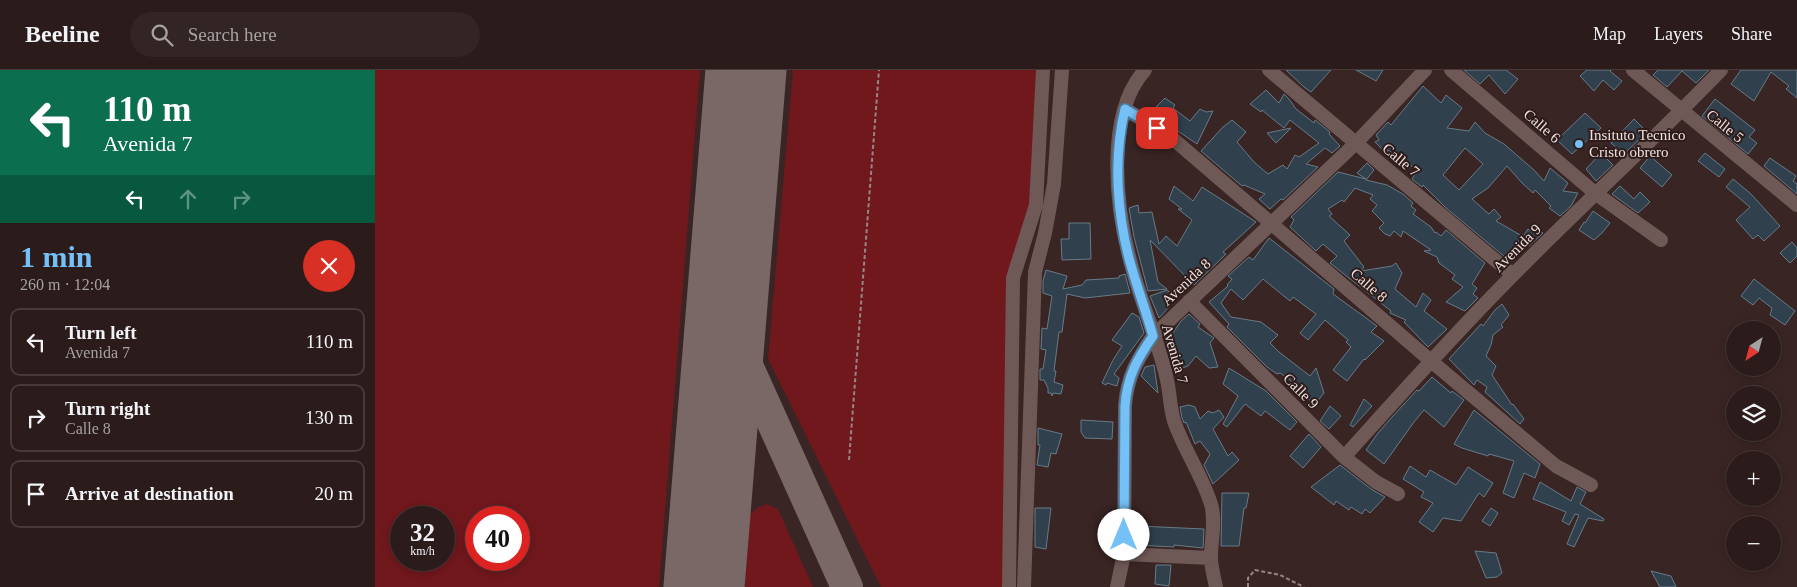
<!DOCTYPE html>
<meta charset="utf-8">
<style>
:root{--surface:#2b1c1b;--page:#332524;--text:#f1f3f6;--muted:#a6a1a3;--line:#473a3a;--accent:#75c0f6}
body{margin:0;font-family:"Times New Roman",serif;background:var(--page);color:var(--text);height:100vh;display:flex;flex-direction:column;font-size:19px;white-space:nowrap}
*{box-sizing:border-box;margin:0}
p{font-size:16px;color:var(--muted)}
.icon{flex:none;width:28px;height:28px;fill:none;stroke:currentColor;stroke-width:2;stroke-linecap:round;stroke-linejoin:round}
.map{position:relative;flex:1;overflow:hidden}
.drawer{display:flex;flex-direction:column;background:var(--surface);width:375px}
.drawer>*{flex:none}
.top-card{background:#0b6e4f;color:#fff;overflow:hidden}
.needle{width:32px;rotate:216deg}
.buttons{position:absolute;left:1351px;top:251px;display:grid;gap:10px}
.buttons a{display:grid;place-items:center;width:55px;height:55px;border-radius:50%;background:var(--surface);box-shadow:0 2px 12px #0003,0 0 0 1px var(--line);font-size:25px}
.speed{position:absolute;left:15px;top:436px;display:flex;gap:10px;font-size:25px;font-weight:700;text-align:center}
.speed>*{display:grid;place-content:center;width:65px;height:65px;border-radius:50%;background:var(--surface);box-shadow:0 2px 12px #0003,0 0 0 1px var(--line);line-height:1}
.speed small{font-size:12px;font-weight:400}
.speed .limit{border:8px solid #d22;background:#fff;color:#111}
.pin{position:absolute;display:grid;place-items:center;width:42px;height:42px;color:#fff;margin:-21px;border-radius:10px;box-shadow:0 2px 8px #0006}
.me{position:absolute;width:55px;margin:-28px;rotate:0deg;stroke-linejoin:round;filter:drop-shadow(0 0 4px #0008)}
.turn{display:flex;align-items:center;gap:18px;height:105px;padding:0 20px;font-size:22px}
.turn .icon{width:65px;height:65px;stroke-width:2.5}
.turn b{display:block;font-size:35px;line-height:42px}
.lanes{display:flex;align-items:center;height:48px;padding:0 20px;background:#0003;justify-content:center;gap:25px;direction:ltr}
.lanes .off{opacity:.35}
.round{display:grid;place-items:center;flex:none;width:52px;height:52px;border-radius:26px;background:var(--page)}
.overview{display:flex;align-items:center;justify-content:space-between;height:85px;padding:0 20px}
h1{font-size:30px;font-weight:700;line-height:38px;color:var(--accent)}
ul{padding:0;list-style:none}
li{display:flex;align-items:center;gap:15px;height:68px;margin:0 10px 8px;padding:0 10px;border:2px solid var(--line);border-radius:10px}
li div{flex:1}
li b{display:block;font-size:19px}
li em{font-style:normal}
header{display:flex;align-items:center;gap:30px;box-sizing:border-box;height:70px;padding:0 25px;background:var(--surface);border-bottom:1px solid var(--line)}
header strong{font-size:24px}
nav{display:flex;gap:28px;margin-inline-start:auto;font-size:18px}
.search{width:350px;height:45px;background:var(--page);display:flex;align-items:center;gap:12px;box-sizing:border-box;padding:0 18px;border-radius:28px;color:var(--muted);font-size:19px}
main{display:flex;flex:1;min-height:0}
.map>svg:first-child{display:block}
.green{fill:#71181d;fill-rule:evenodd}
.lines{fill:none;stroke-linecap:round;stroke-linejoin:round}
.taxiway{stroke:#7a6866;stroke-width:32}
.runway{stroke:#7a6866;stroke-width:81}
.building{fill:#30414d;stroke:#687a88;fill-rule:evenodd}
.path{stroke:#978685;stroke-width:2;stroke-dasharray:4 2.5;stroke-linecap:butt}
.minor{stroke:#6f5957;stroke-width:14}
.route-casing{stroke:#4c7da0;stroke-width:12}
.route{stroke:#75c0f6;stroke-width:9}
.poi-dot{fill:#75c0f6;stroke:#2e1c1b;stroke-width:2}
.labels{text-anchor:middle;stroke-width:4;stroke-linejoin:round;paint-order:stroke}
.street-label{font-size:15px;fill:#efe1e0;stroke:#2e1c1b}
.poi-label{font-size:15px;fill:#efe1e0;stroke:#2e1c1b;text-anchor:start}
</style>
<header>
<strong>Beeline</strong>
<div class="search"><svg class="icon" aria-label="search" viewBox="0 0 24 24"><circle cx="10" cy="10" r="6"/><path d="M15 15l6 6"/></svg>Search here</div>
<nav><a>Map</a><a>Layers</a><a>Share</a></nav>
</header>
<main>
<section class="drawer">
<div class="top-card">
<div class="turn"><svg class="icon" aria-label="left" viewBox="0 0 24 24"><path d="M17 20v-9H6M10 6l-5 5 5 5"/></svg><div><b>110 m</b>Avenida 7</div></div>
<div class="lanes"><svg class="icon" aria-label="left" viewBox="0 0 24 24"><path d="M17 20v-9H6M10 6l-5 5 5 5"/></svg><svg class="icon off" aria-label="ahead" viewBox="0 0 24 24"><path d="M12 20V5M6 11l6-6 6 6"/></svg><svg class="icon off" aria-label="right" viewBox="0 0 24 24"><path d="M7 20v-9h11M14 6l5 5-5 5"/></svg></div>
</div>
<div class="overview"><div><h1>1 min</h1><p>260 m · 12:04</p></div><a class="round" style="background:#d93025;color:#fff"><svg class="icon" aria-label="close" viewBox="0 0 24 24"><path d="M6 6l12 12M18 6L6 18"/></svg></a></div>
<ul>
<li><svg class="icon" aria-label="left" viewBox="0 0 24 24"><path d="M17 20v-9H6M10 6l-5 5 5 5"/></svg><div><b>Turn left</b><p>Avenida 7</p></div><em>110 m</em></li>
<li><svg class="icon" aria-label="right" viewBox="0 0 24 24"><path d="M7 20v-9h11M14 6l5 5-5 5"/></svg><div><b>Turn right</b><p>Calle 8</p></div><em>130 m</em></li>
<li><svg class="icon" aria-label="arrive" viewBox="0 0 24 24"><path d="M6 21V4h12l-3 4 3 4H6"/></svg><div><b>Arrive at destination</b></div><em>20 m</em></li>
</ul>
</section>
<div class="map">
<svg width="1422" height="517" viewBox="0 0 1422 517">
<rect width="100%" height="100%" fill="#392524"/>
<path class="green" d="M0,0H325L284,517H0ZM26,448H69V490H26ZM101,448H144V490H101Z
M418,0H672L664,129L642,211V443L639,517H506L393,289Z
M391,434L403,439L438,517H370L375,445L382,438Z"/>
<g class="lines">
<path class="taxiway" d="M351,249L472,517"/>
<path class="runway" d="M329,517L371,0"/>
</g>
<path class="building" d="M911,0H956L936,22L929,17Z
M981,0H1008L1001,11Z
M1089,0H1131L1143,9L1130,24L1114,5L1105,14Z
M1212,0H1236L1235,1L1247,11L1239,20L1228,10L1219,21L1205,6Z
M1283,0H1334L1321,13L1307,1L1292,17L1278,5Z
M1366,0H1422V28L1411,19L1414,16L1396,2L1379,31L1356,14Z
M1048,16L1066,33L1071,25L1087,38L1072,58L1094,61L1100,52L1110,63L1129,74L1159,100L1169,111L1175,98L1193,113L1188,121L1203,123L1196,136L1185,146L1174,138L1176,136L1160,120L1158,123L1147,113L1132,96L1113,118L1097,129L1114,144L1119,139L1126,147L1121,151L1147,166L1137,182L1135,181L1130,187L1071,138L1048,115L1047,117L1037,109L1042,101L1032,92L1013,80L1011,83L1000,72L1004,70L1001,65L1013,52L1016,55ZM1090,78L1108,94L1084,120L1068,105Z
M891,20L904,33L909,24L914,29L921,39L939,53L940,50L955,62L954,64L965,76L957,83L950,78L931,94L943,97L908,130L906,129L895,139L884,129L890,124L869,115L867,116L826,81L848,57L857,50L871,62L862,72L879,92L893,104L908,95L912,99L920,85L924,87L944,73L915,50L909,58L887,40L886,42L875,34Z
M790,28L800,35L798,38L815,51L825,39L831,42L838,41L822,74L797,57L798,54L791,49L792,47L780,38Z
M1340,29L1380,60L1374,67L1382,73L1373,84L1327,46Z
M1210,43L1226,58L1197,84L1182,70Z
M1259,49L1272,62L1249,84L1236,73Z
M916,58L901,73L892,63Z
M1226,83L1238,95L1221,111L1211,99Z
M1330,83L1350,99L1344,107L1323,91Z
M1275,86L1297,105L1287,117L1265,98Z
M1395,88L1421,106L1418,111L1422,114V124L1389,96Z
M992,93L999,100L991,110L1012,115L1028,124L1038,133L1036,136L1041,140L1038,144L1056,157L1060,163L1061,162L1066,166L1071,160L1110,193L1097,214L1102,218L1098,224L1103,228L1090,241L1071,232L1088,217L1077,209L1080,205L1064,193L1062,187L1049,181L1056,180L1028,161L1026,167L1019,161L1015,166L1010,164L1004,158L1009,153L997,141L1002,135L995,129L998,125L980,118L969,132L967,130L953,139L957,144L954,146L975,165L969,171L989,197L986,201L1017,196L1021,193L1027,203L1020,219L1041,237L1048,223L1056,230L1049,241L1072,259L1053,277L1029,252L1031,250L1015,243L1016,241L955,193L962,186L948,174L941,181L915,157L919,150L916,147L963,102L991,109L982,103Z
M1358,109L1376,124L1405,156L1389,171L1383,165L1378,169L1361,150L1375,137L1351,117Z
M799,116L818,131L827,117L881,152L848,182L851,184L819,215L775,170L783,212L792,219L773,221L759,167L754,138L763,135L764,143L777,142L784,174L791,166L802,176L817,150L803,139H807L794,129Z
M1245,116L1259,129L1265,122L1275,132L1263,143L1237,124Z
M1218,141L1235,153L1227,163L1219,170L1204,160L1209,152L1210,153Z
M694,153H715L716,189L687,190L686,169H694Z
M1160,158L1168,163L1154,176L1146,170L1153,159L1156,161Z
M894,168L959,219L958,224L1002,256L996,262L1009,271L990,290L989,289L972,311L958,300L976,277L971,272L973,270L950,250L933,270L925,263L941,244L918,227L915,231L888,209L868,230L856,219L846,233L856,247L886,252L903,265L895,273L904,282L935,306L941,298L949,323L940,334L916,316L918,312L905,303L902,304L892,297L852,257L854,254L834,232L853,216L852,215L857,209L853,206L874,187L878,190Z
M1417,172L1422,178V186L1415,193L1405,183Z
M671,200L692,206L688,219L707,215L711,210L744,208V206L750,204L755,223L710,228L692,224L687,262H684L679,301H681L679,312L688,315L686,324L678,323L677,326L676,323H673V318L669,310H665V299H668L671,280L666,279L667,258L672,259L677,226L668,223V211Z
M1379,209L1420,241L1410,255L1395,245L1397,238L1384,228L1378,235L1366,226Z
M792,220L802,228L784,248L775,226Z
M1127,234L1134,245L1126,255L1128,257L1118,265L1116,275L1111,286L1121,296L1117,305L1137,335L1138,334L1149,349L1145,354L1110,322L1112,317L1102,310L1099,315L1074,289L1106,254L1108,256L1120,240Z
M757,243L764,247L769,263L739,304L744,308L742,316L732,313L731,315L727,313L738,290L747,276L737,270Z
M814,244L825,254L823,257L839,268L835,273L843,297L834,298L821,286L813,296L799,301L795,287L805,285L791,273L806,251Z
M779,295L783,323L766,306L770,297Z
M854,298L891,321L922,352L915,360L890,341L886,346L870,334L852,357L848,354L863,326L848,314Z
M1057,307L1076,323L1077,321L1089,330L1069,357L1049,340L1039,352L1009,394L991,380L1003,363L1017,347L1042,320L1044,321Z
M989,329L997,336L978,357L975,355Z
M814,335L820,337L825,349L833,341L838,343L844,340L849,347L838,359L853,386L857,382L864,390L838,414L829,395L835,384L825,371L820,374L811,352L809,353L807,348L805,337Z
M955,336L966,346L954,359L945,351Z
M1099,340L1165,394L1160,408L1149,403L1139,428L1128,423L1139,391L1114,384L1113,386L1087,378L1079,374Z
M706,350L738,352L737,369L710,368L706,362Z
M663,358L687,364L681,384L676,383L673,397L662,395L665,375H663Z
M934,364L946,377L928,398L915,386Z
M965,395L996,419L1010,427L995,443L990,439L987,444L976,437L974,440L961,431L959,435L936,417Z
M1035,396L1051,407L1055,400L1081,415L1093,397L1118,413L1109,427L1104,423L1086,451L1068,448L1058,462L1044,452L1058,433L1046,427L1049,422L1028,409Z
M1165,412L1196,431L1202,417L1211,422L1205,434L1229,449L1228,451L1213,448L1199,477L1192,474L1204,445L1200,444L1194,455L1187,451L1191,442L1158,429Z
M847,423H874L871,438H869L864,476H846Z
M660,438H676L671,479L660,477Z
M1116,438L1123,443L1115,456L1107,451Z
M725,455L737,457L736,466L724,464Z
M763,456L829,459L828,478L799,475V477L761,475Z
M1100,481L1121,483L1127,503L1122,507L1111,508Z
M781,495H796L794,516L780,514Z
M1276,501L1296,506L1301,517H1285Z"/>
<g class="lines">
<path class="path" d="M474,390L504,0
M873,517V508L880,500L905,505L929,517"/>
<path class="minor" d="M770,0C730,44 741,137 755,190C765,231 783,269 792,310C795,323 795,338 799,351C809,380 827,405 836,434C841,451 836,470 836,487C836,497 839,507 841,517
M894,0L1138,205
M1076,0L1220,123L1286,170
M1258,0L1422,135
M750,39L797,68L1056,291L1181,396L1216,415
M814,231L969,387L1001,412L1023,424
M969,387C1025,325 1080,263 1139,204C1207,135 1279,70 1346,0
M749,484L836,488
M634,517L638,208L661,135L668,0
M649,517L660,202L670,163L679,114L687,0
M742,517L749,484L750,336C752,307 762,290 778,266L981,73L1050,0"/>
</g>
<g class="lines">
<g class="route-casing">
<path id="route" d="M749,465L750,336C752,307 762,289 778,266C771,241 762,217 755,192C742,144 738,88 750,39L782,58"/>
</g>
<use href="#route" class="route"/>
</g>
<circle class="poi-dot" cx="1204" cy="74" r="5"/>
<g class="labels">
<g class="street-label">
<text transform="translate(1167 56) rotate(41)" y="5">Calle 6</text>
<text transform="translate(1350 56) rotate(39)" y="5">Calle 5</text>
<text transform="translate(1026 90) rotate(40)" y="5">Calle 7</text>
<text transform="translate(1142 178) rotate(-45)" y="5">Avenida 9</text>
<text transform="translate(811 212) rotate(-43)" y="5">Avenida 8</text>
<text transform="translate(994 215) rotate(41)" y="5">Calle 8</text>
<text transform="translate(800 284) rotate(74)" y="5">Avenida 7</text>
<text transform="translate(926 321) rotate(45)" y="5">Calle 9</text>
</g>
<g class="poi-label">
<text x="1214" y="70">Insituto Tecnico<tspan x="1214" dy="17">Cristo obrero</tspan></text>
</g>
</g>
</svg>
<div class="buttons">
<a><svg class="needle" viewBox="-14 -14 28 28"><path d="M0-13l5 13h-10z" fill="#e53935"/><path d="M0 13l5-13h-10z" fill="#a6a1a3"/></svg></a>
<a><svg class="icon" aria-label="layers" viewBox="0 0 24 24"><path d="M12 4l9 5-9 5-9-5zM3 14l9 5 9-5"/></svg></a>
<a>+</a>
<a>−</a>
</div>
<div class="speed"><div>32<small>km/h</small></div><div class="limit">40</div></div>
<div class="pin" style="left:782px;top:58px;background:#d93025"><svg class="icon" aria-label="arrive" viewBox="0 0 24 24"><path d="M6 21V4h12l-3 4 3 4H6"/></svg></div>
<svg class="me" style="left:749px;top:465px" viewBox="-20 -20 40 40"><circle r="19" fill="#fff"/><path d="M0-13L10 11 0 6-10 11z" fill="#75c0f6"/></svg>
</div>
</main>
